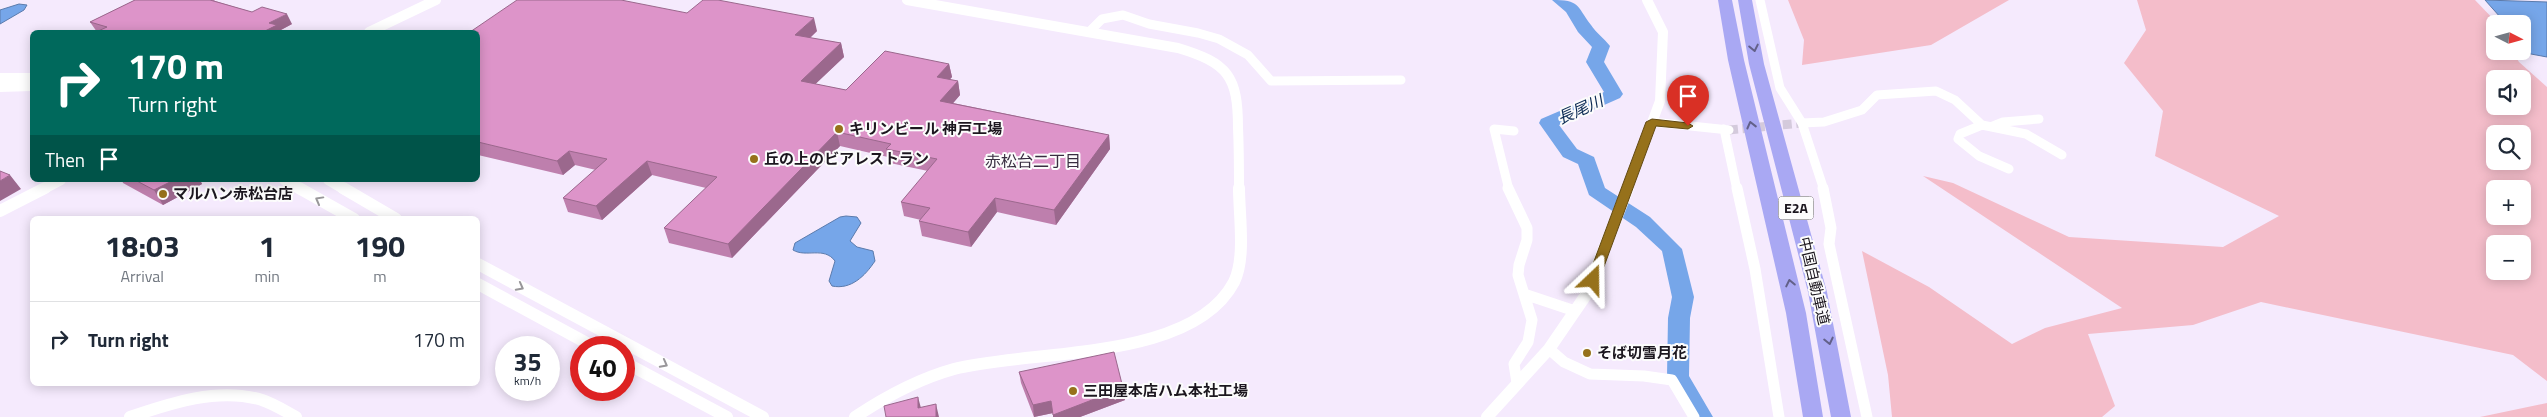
<!DOCTYPE html>
<meta charset="utf-8">
<style>
:root{--surface:#fff;--page:#f2f2f3;--text:#1f2937;--muted:#747a83;--line:#e0e1e3}
body{margin:0;font-family:"Titillium Web","Noto Sans JP",sans-serif;background:var(--page);color:var(--text);height:100vh;display:flex;flex-direction:column;font-size:19px;white-space:nowrap}
*{box-sizing:border-box;margin:0}
p{font-size:16px;color:var(--muted)}
.icon{flex:none;width:28px;height:28px;fill:none;stroke:currentColor;stroke-width:2;stroke-linecap:round;stroke-linejoin:round}
.map{position:relative;flex:1;overflow:hidden}
.details{position:absolute;left:30px;top:216px;width:450px;height:170px;display:flex;flex-direction:column;background:var(--surface);border-radius:8px;box-shadow:0 2px 12px #0003}
.details>*{flex:none}
.top-card{position:absolute;left:30px;top:30px;width:450px;height:152px;border-radius:8px;box-shadow:0 2px 12px #0003;background:#00695c;color:#fff;overflow:hidden}
.needle{width:32px;rotate:96deg}
.tools{position:absolute;left:2486px;top:15px;display:grid;gap:10px}
.tools a{display:grid;place-items:center;width:45px;height:45px;border-radius:8px;background:var(--surface);box-shadow:0 2px 12px #0003;font-size:25px}
.speed{position:absolute;left:495px;top:336px;display:flex;gap:10px;font-size:25px;font-weight:700;text-align:center}
.speed>*{display:grid;place-content:center;width:65px;height:65px;border-radius:50%;background:var(--surface);box-shadow:0 2px 12px #0003;line-height:1}
.speed small{font-size:12px;font-weight:400}
.speed .limit{border:8px solid #d22;background:#fff;color:#111}
.pin{position:absolute;display:grid;place-items:center;width:42px;height:42px;color:#fff;margin:-51px -21px;border-radius:50% 50% 50% 0;rotate:-45deg;box-shadow:0 0 5px #0007}
.pin .icon{rotate:45deg}
.me{position:absolute;width:55px;margin:-28px;rotate:23deg;stroke-linejoin:round;filter:drop-shadow(0 0 4px #0008)}
.turn{display:flex;align-items:center;gap:18px;height:105px;padding:0 15px;font-size:22px}
.turn .icon{width:65px;height:65px;stroke-width:2.5}
.turn b{display:block;font-size:35px;line-height:42px}
.then{display:flex;align-items:center;height:48px;padding:0 15px;background:#0003;gap:10px;font-size:19px}
.eta{display:flex;justify-content:space-evenly;align-items:center;height:85px;text-align:center}
.eta b{font-size:30px;font-weight:700;line-height:35px}
ul{padding:0;list-style:none}
li{display:flex;align-items:center;gap:15px;height:75px;padding:0 15px;border-top:1px solid var(--line)}
li div{flex:1}
li b{display:block;font-size:19px}
li em{font-style:normal}
.map>svg:first-child{display:block}
.green{fill:#f4bdca;fill-rule:evenodd}
.water{fill:#76a6e9;stroke:#5b7bac}
.lines{fill:none;stroke-linecap:round;stroke-linejoin:round}
.river{fill:#76a6e9;fill-rule:evenodd}
.minor-tunnel{stroke:#d4cadc;stroke-width:9;stroke-dasharray:9 4.5;stroke-linecap:butt}
.minor-far1{stroke:#fff;stroke-width:9}
.minor{stroke:#fff;stroke-width:11}
.tertiary-far1{stroke:#fff;stroke-width:10}
.tertiary{stroke:#fff;stroke-width:12}
.motorway{fill:#a9a8f3;fill-rule:evenodd}
.wall{fill:#be7fad}
.shaded-wall{fill:#9b688d}
.building{fill:#dd94c9;stroke:#9b688d}
.oneway{stroke:#626089}
.oneway2{stroke:#99979a}
.route{fill:#96711b;stroke:#624912}
.poi-dot{fill:#96711b;stroke:#fcfcfc;stroke-width:2}
.labels{text-anchor:middle;stroke-width:4;stroke-linejoin:round;paint-order:stroke}
.shield{fill:#fcfcfc;stroke:#5f5c61;stroke-width:1}
.shield-label{font-size:14px;font-weight:bold;fill:#1c171f}
.poi-label{font-size:15px;font-weight:bold;fill:#1c171f;stroke:#fcfcfc;text-anchor:start}
.street-label{font-size:15px;fill:#1c171f;stroke:#fcfcfc}
.water-label{font-size:16px;font-style:italic;fill:#092852;stroke:#fcfcfc}
.neighbourhood-label{font-size:16px;fill:#392e41;stroke:#fcfcfc}
</style>
<div class="map">
<svg width="2547" height="417" viewBox="0 0 2547 417">
<rect width="100%" height="100%" fill="#f5eafd"/>
<path class="green" d="M1788,0H2009L1931,45L1802,65L1804,40Z
M2137,0H2475L2498,24H2495V51H2512L2519,62L2547,87V381L2513,355L2261,302L2193,325L2088,334L2115,406L2102,417H1892L1888,375L1862,251L1929,287L2012,344L2045,328L2122,308L1923,176L1953,183L2069,237L2223,247L2279,216L2155,156L2163,111L2124,63L2146,30ZM2495,79H2522V106H2495ZM2495,134H2522V161H2495ZM2495,189H2522V216H2495ZM2495,244H2522V271H2495Z
M2547,403V417H2480Z"/>
<path class="water" d="M2485,0L2547,2V57L2515,51H2522V24H2503L2501,18Z
M19,4L27,5L24,10L0,24V10Z
M846,216L857,217L861,223L850,241L857,247L873,251L875,261C865,276 851,290 832,286L829,281L835,261C824,246 806,258 793,250L795,243L840,217Z"/>
<g class="lines">
<path class="river" d="M1552,0C1580,0 1576,5 1591,25C1596,33 1604,38 1610,46L1604,62L1623,94L1620,98L1559,125L1577,149L1594,157L1605,188L1650,217L1682,249L1694,297L1690,318L1689,376L1713,417H1689L1667,376L1668,318L1672,297L1662,251L1636,227L1589,195L1578,164L1563,157L1539,123L1541,119L1604,92L1586,62L1592,47L1578,32L1566,12Z"/>
<path class="minor-tunnel" d="M1729,130L1802,123"/>
<path class="minor-far1" d="M1760,0L1780,88L1802,123L1824,190
M1089,32L1102,19L1123,15L1149,24L1198,33L1219,39L1248,55L1271,81L1401,80
M1652,122L1729,130
M1802,123L1824,122L1862,110L1877,95L1936,91L1955,100L1982,125L1960,134L1958,139L1979,156L2009,169
M1982,125L2026,134L2062,155
M1993,126L2003,122L2039,119
M1724,129L1737,190
M1509,190L1494,129L1514,131"/>
<path class="minor" d="M1508,188L1527,228V240L1519,265L1518,275L1532,320L1528,342L1514,364L1517,383
M1737,188L1755,269L1779,417
M1823,188L1831,228L1829,244L1867,417
M1524,294L1575,311
M1549,349L1564,362L1590,374L1644,376L1672,380L1694,417"/>
<path class="tertiary-far1" d="M907,0L1178,48C1228,63 1238,76 1238,128C1239,148 1239,169 1239,190
M369,32L436,0
M0,78H32
M0,87L32,86
M284,180L301,190
M328,180L345,190
M42,190L61,180
M1627,190L1660,101L1663,32L1647,0"/>
<path class="tertiary" d="M299,188L354,219
M343,188L396,219
M0,211L45,188
M478,264L763,417
M478,284L596,348
M624,362L727,417
M130,417C171,403 218,387 262,400C274,404 285,411 296,417
M855,417C885,397 918,379 954,369C1032,349 1192,362 1234,282C1246,258 1239,215 1239,188
M1487,417L1549,349L1586,295L1628,188"/>
<path class="motorway" d="M1718,0H1732L1744,60L1806,313L1823,417H1803L1786,313L1728,60Z
M1738,0H1752L1764,64L1827,292L1851,417H1831L1808,292L1749,64Z"/>
</g>
<path class="wall" d="M135,0H214L215,1L292,24L279,31L280,32H97L90,22Z
M687,13L817,31L810,38L841,43L844,57L815,84L846,90L949,64L952,77L949,80L958,81L960,95L953,103L1109,135L1110,149L1056,225L997,212L971,247L922,236L919,221L921,220L904,216L901,202L928,171L890,163L888,157L840,146L732,258L669,243L664,228L706,188L652,175L602,220L568,212L563,198L596,170L575,165L563,175L478,155V32Z
M122,180H200L202,184L163,205L123,183Z
M1019,372L1125,400L1080,417H1053V413L1034,417L1021,383Z"/>
<path class="shaded-wall" d="M287,14L292,24L279,31L280,32H263L269,23Z
M814,18L817,31L799,48L795,35Z
M841,43L844,57L804,95L801,81Z
M949,64L952,77L939,91L937,77Z
M958,81L960,95L943,115L940,101Z
M837,132L840,146L732,258L728,244Z
M1109,135L1110,149L1056,225L1054,210Z
M569,151L575,165L563,175L557,161Z
M647,161L652,175L602,220L596,206Z
M10,175L21,189L0,201V181Z
M174,180H200L202,184L163,205L154,190Z
M995,198L997,212L971,247L968,232Z
M1123,388L1125,400L1080,417H1053V415Z
M918,397L921,408H918Z
M1051,401L1053,413L1034,417L1033,405Z
M936,404L939,417H936Z"/>
<path class="building" d="M135,0H210L252,12L262,7L287,14L269,23L277,25L263,32H127L123,31L120,32H96L107,27L90,22Z
M517,0H621L687,13L703,0H718L814,18L795,35L841,43L801,81L846,90L885,51L949,64L937,77L958,81L940,101L1109,135L1054,210L995,198L968,232L919,221L930,208L901,202L937,159L886,149L891,144L837,132L728,244L664,228L717,177L647,161L596,206L563,198L607,159L569,151L557,161L478,142V32H470Z
M0,171L10,175L0,181Z
M135,180H174L154,190Z
M1114,352L1123,388L1053,415L1051,401L1033,405L1019,372Z
M918,397V408L936,404V417H886L884,406Z"/>
<defs><path id="oneway-chevron" d="M-2-3.5L2.5 0L-2 3.5" fill="none" stroke-width="1.6" stroke-linecap="round" stroke-linejoin="round" transform="scale(1.25)"/></defs>
<g class="oneway">
<use href="#oneway-chevron" transform="translate(1754 48) rotate(78)"/>
<use href="#oneway-chevron" transform="translate(1751 125) rotate(-104)"/>
<use href="#oneway-chevron" transform="translate(1790 283) rotate(-102)"/>
<use href="#oneway-chevron" transform="translate(1829 341) rotate(77)"/>
</g>
<g class="oneway2">
<use href="#oneway-chevron" transform="translate(319 200) rotate(-151)"/>
<use href="#oneway-chevron" transform="translate(520 287) rotate(28)"/>
<use href="#oneway-chevron" transform="translate(664 364) rotate(28)"/>
</g>
<path class="route" d="M1652,119L1688,123L1693,126L1688,129L1656,126L1599,280L1597,282H1588L1587,280L1646,122Z"/>
<g class="poi-dot">
<circle cx="839" cy="129" r="5"/>
<circle cx="754" cy="159" r="5"/>
<circle cx="163" cy="194" r="5"/>
<circle cx="1587" cy="353" r="5"/>
<circle cx="1073" cy="391" r="5"/>
</g>
<g class="labels">
<rect class="shield" x="1778.5" y="196.5" width="35" height="23" rx="4"/>
<g class="shield-label">
<text x="1796" y="213">E2A</text>
</g>
<g class="poi-label">
<text x="849" y="134">キリンビール 神戸工場</text>
<text x="764" y="164">丘の上のビアレストラン</text>
<text x="173" y="199">マルハン赤松台店</text>
<text x="1597" y="358">そば切雪月花</text>
<text x="1083" y="396">三田屋本店ハム本社工場</text>
</g>
<g class="street-label">
<text transform="translate(1814 281) rotate(77)" y="5">中国自動車道</text>
</g>
<g class="water-label">
<text transform="translate(1580 109) rotate(-24)" y="6">長尾川</text>
</g>
<g class="neighbourhood-label">
<text x="1033" y="167">赤松台二丁目</text>
</g>
</g>
</svg>
<div class="tools">
<a><svg class="needle" viewBox="-14 -14 28 28"><path d="M0-13l5 13h-10z" fill="#e53935"/><path d="M0 13l5-13h-10z" fill="#747a83"/></svg></a>
<a><svg class="icon" aria-label="sound" viewBox="0 0 24 24"><path d="M4 9h4l5-4v14l-5-4H4zM17 9q2 3 0 6"/></svg></a>
<a><svg class="icon" aria-label="search" viewBox="0 0 24 24"><circle cx="10" cy="10" r="6"/><path d="M15 15l6 6"/></svg></a>
<a>+</a>
<a>−</a>
</div>
<div class="speed"><div>35<small>km/h</small></div><div class="limit">40</div></div>
<div class="pin" style="left:1688px;top:126px;background:#d93025"><svg class="icon" aria-label="arrive" viewBox="0 0 24 24"><path d="M6 21V4h12l-3 4 3 4H6"/></svg></div>
<svg class="me" style="left:1593px;top:280px" viewBox="-20 -20 40 40"><path d="M0-17L14 15 0 8-14 15z" fill="#96711b" stroke="#fff" stroke-width="4"/></svg>
<div class="top-card">
<div class="turn"><svg class="icon" aria-label="right" viewBox="0 0 24 24"><path d="M7 20v-9h11M14 6l5 5-5 5"/></svg><div><b>170 m</b>Turn right</div></div>
<div class="then">Then<svg class="icon" aria-label="arrive" viewBox="0 0 24 24"><path d="M6 21V4h12l-3 4 3 4H6"/></svg></div>
</div>
<section class="details">
<div class="eta">
<div><b>18:03</b><p>Arrival</p></div>
<div><b>1</b><p>min</p></div>
<div><b>190</b><p>m</p></div>
</div>
<ul>
<li><svg class="icon" aria-label="right" viewBox="0 0 24 24"><path d="M7 20v-9h11M14 6l5 5-5 5"/></svg><div><b>Turn right</b></div><em>170 m</em></li>
</ul>
</section>
</div>
